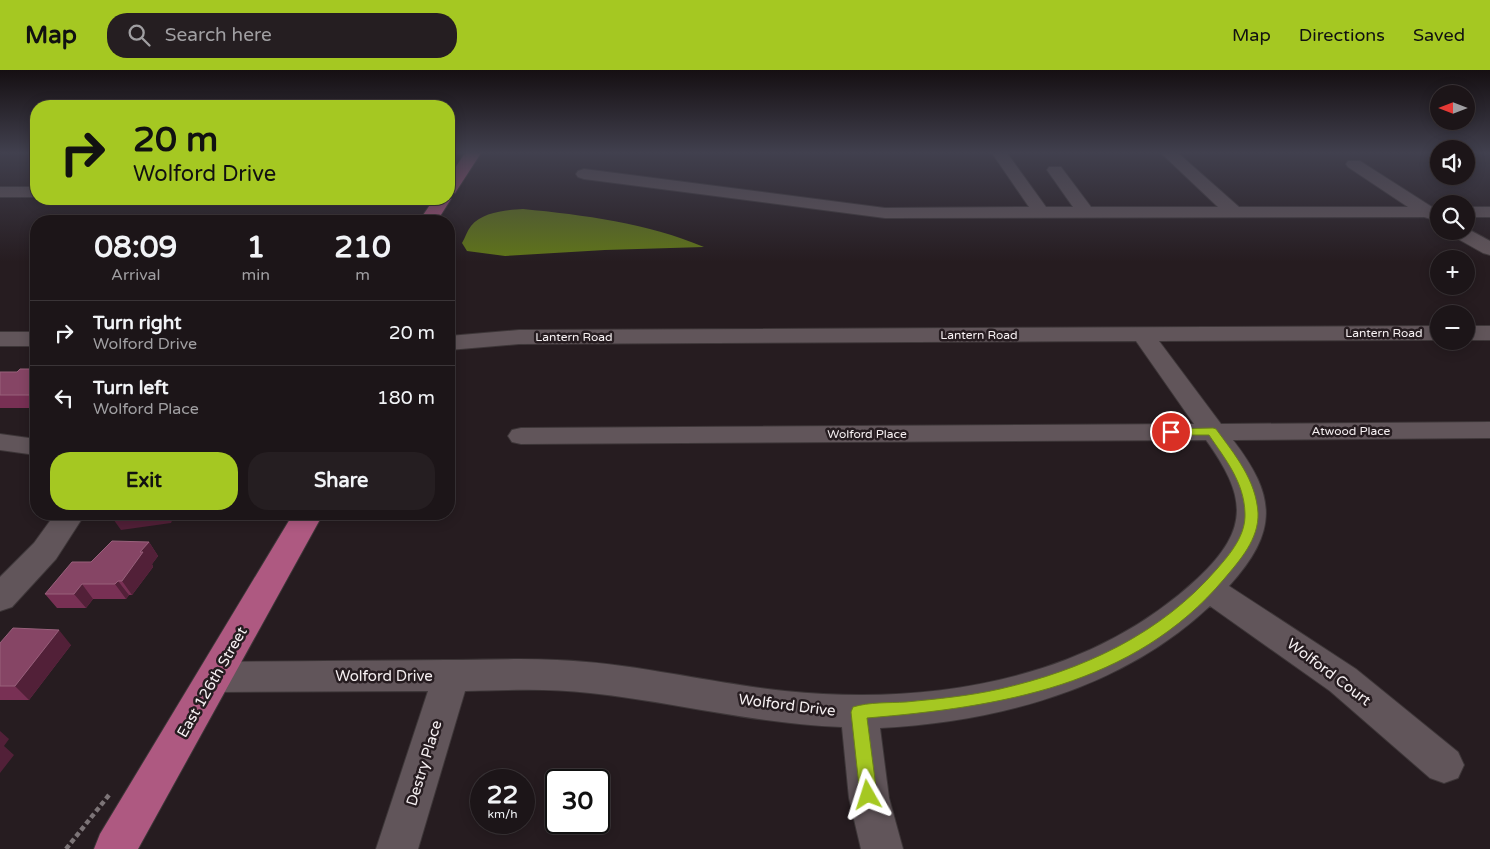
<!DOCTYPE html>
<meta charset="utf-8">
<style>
:root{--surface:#1c1518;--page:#251e21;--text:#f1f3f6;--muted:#a09fa2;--line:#3a3437;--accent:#a5c822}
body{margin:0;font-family:"Varela Round",sans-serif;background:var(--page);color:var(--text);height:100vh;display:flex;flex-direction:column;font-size:19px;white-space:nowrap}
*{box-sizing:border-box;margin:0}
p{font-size:16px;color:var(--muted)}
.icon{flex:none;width:28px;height:28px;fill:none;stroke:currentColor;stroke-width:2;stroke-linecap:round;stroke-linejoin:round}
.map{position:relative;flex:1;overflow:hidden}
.details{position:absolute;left:30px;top:145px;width:425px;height:305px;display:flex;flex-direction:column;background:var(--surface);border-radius:20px;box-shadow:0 2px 12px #0003,0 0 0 1px var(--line)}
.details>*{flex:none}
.top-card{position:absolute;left:30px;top:30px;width:425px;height:105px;border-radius:20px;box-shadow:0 2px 12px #0003,0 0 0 1px var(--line);background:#a5c822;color:#111;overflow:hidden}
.needle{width:32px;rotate:270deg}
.controls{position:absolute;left:1430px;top:15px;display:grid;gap:10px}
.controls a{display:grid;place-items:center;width:45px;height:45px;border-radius:50%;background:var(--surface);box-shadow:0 2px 12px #0003,0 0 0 1px var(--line);font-size:25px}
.speed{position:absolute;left:470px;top:699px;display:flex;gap:10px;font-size:25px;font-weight:700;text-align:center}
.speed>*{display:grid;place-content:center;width:65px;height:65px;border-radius:50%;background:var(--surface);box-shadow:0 2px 12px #0003,0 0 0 1px var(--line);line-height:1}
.speed small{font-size:12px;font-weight:400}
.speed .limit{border:2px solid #111;border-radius:8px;background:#fff;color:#111}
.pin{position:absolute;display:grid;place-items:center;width:42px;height:42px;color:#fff;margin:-21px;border:2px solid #fff;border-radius:50%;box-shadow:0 1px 5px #0007}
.me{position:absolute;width:55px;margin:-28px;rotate:354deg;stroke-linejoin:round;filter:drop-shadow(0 0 4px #0008)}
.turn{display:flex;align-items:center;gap:18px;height:105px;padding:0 20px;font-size:22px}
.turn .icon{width:65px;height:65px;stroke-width:2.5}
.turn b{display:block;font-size:35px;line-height:42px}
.eta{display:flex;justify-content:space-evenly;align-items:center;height:85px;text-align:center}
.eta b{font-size:30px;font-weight:700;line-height:35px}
.cta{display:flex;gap:10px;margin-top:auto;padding:10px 20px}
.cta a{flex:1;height:58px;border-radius:20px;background:var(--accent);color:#111;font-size:20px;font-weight:700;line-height:58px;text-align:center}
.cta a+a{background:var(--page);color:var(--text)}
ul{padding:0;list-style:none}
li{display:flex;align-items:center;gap:15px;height:65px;padding:0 20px;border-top:1px solid var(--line)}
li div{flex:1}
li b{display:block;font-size:19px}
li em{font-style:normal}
header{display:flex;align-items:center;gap:30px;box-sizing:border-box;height:70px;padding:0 25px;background:var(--accent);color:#111}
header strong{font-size:24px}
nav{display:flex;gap:28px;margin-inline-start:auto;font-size:18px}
.search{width:350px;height:45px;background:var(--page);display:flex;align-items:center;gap:12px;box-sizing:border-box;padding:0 18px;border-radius:20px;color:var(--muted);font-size:19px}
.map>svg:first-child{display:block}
.water{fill:#607518}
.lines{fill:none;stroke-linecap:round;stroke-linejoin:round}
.minor-casing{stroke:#3d3638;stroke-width:2}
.major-casing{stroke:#3d3638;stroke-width:2}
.path{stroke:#7c7477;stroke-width:4.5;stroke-dasharray:5 3;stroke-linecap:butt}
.minor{fill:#61555a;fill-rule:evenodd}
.major{fill:#ae5981;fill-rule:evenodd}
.wall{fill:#783054}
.shaded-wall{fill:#522038}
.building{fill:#864565;stroke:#98607b}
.route{fill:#a5c822;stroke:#6b8216}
.labels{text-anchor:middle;stroke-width:5;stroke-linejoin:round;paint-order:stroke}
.street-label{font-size:12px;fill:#f6f0f2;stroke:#261c20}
.near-street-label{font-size:15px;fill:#f6f0f2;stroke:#261c20}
</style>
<header>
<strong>Map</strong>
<div class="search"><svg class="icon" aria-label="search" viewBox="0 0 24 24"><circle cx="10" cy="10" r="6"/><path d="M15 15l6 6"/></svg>Search here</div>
<nav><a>Map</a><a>Directions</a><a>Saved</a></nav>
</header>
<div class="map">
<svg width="1490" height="779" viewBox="0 0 1490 779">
<rect width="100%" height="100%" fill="#261c20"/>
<path class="water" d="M523,139C584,145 647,153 704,177L605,180L505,186L467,181L462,173C465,168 467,161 471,156C482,142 507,140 523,139Z"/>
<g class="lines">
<g class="minor-casing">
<path id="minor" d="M992,83H1007L1046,137H1073L1047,100L1049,97H1061L1091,137H1218L1161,83H1178L1239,137H1408L1348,97L1346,94L1348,91H1360L1432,137H1439V147L1431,149L1424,147L885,148L584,109L578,107L576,104L578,101L584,99L885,138L1029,137Z
M0,117H36V127H0Z
M1466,137H1490V147H1466Z
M1466,158L1490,171V185L1483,183L1451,165L1449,161H1466Z
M1439,256V270L1159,271L1221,354L1490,352V368L1233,370C1277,427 1278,462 1229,516L1356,599L1458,682L1464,695L1458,708L1444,713L1430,708L1330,621L1210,536C1122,619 997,652 880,658L889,728L903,779H861L849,728L842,657C756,654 674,632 590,623C548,618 506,620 465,621L418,779H376L428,621L215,622L202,618L197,607L202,596L215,592C292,591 368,591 445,590C482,590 520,588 557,590C634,593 709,613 785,621C930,636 1088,611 1198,508C1251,458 1246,426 1206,370L521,374L512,372L508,366L512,360L521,358L1194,354L1136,271L519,274L449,280V266L519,260Z
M1466,256H1490V270H1466Z
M0,262H36V276H0Z
M0,364L36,369V385L0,380Z
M55,444H85L56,489L12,537L0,541V507L34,473Z"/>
</g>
<g class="major-casing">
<path id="major" d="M465,83H481L455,123L449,124V107Z
M449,126L451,129L437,151H419L434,129H449Z
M293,444H323L138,779H94L100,764Z"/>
</g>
<path class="path" d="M66,779L109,725"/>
<use href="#minor" class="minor"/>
<use href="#major" class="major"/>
</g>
<path class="wall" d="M36,299V338H0V302H17Z
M149,472L158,486L152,494L153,497L132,525H129L126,529H93L86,538H57L45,524Z
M0,573L71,575L29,630H0Z"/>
<path class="shaded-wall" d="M127,444H175L171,453L121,460L111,446Z
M149,472L158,486L152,494L153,497L132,525L122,511L140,482Z
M118,511L129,525L126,529L115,514Z
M82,514L93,529L86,538L74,524Z
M59,560L71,575L29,630L15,616Z
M0,661L9,669L4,676L14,685L0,703Z"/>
<path class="building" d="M20,299H36V324L35,325H0V302H17Z
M112,444H127L111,446Z
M112,471L149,472L140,482H143L122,511H118L115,514H82L74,524H45L72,492H91Z
M13,558L59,560L15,616H0V573Z"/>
<linearGradient id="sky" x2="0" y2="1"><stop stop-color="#150f12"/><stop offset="0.43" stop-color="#41404e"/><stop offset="1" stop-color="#41404e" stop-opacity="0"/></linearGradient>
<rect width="1490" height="192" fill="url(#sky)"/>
<path class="route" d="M1213,358L1216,359C1235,385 1256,410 1258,443C1259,469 1240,490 1224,509C1134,616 999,637 867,648L877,725L874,731L868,733L862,731L860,725L851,642L853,637C869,632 889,633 906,632C937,629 969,626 1000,619C1083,600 1161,564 1217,499C1231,483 1246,465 1245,443C1244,412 1226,390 1209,365H1171L1165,362L1171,359Z"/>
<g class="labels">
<g class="street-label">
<text x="1384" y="267">Lantern Road</text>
<text x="979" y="269">Lantern Road</text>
<text x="574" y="271">Lantern Road</text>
<text x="1351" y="365">Atwood Place</text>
<text x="867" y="368">Wolford Place</text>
</g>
<g class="near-street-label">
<text transform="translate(1329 602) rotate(37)" y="5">Wolford Court</text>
<text x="384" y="611">Wolford Drive</text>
<text transform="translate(212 612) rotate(-60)" y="5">East 126th Street</text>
<text transform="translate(787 635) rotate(7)" y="5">Wolford Drive</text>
<text transform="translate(424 693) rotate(-73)" y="5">Destry Place</text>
</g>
</g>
</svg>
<div class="controls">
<a><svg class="needle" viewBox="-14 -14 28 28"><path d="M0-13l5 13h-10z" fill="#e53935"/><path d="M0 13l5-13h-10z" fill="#a09fa2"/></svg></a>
<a><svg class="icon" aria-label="sound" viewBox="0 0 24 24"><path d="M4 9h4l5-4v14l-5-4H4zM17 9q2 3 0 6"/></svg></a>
<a><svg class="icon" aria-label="search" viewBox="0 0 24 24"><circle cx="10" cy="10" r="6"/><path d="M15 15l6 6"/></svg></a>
<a>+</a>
<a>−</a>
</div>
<div class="speed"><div>22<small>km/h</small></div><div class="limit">30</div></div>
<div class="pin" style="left:1171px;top:362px;background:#d93025"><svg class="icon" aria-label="arrive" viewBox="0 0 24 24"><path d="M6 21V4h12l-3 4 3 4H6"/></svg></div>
<svg class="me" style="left:868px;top:725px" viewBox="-20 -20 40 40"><path d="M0-17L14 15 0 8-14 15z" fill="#a5c822" stroke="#fff" stroke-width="4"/></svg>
<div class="top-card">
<div class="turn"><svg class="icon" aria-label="right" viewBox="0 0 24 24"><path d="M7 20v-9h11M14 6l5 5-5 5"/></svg><div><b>20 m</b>Wolford Drive</div></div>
</div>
<section class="details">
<div class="eta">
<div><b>08:09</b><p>Arrival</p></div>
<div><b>1</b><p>min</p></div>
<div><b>210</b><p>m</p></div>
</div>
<ul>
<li><svg class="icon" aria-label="right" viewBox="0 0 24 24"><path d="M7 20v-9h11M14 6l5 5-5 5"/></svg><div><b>Turn right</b><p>Wolford Drive</p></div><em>20 m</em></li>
<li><svg class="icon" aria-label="left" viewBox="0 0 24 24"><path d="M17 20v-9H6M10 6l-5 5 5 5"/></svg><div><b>Turn left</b><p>Wolford Place</p></div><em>180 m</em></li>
</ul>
<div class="cta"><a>Exit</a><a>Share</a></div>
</section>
</div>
